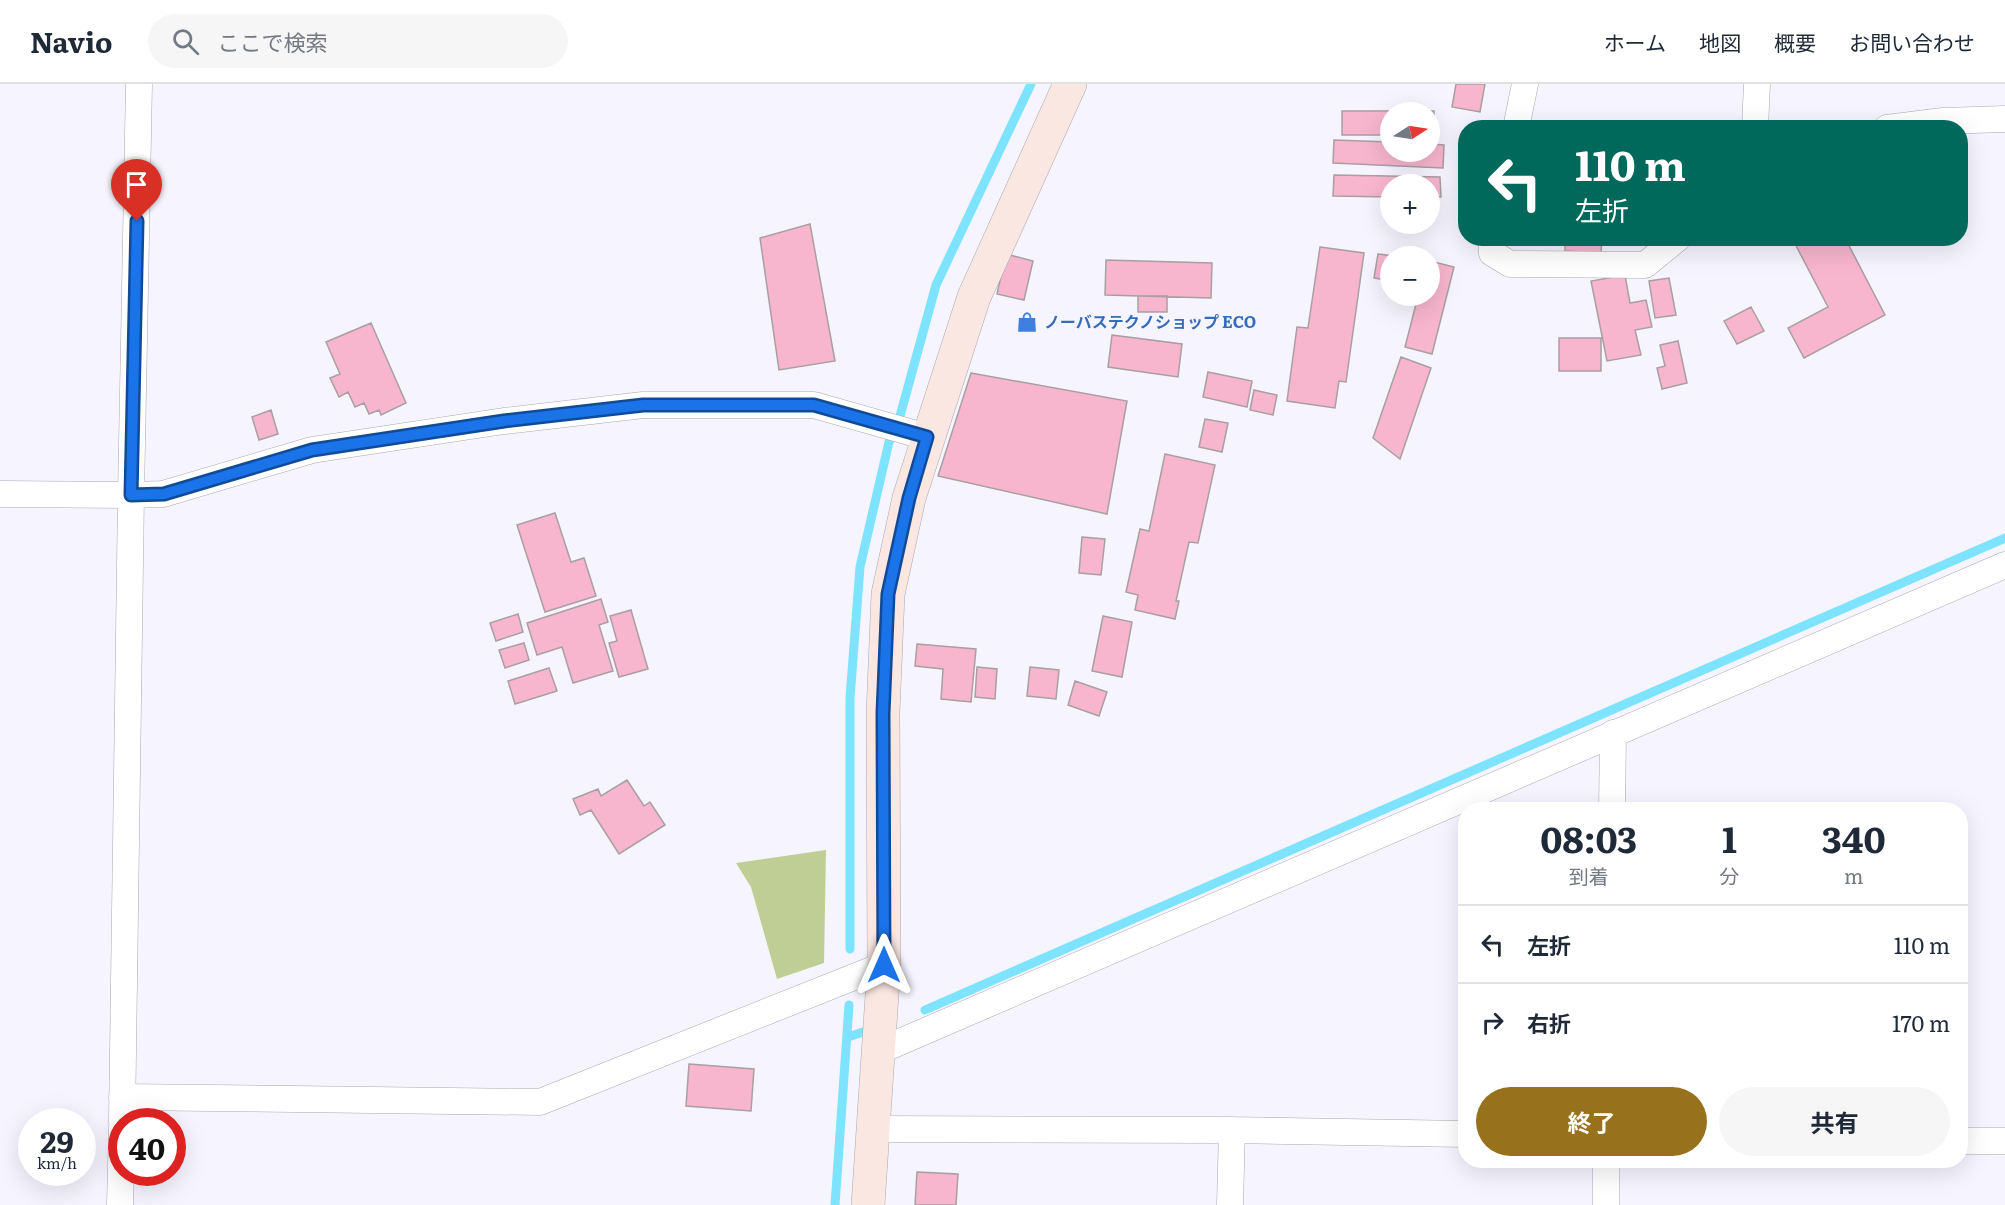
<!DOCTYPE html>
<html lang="ja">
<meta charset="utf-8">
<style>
:root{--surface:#fff;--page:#f6f6f7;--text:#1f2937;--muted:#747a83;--line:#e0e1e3;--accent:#98711c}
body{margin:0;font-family:Literata,"Noto Sans JP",serif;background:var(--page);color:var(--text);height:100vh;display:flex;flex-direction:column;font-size:22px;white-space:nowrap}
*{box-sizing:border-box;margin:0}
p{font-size:20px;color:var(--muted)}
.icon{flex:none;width:33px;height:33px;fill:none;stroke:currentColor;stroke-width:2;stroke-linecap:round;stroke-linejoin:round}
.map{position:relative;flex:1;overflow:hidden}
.side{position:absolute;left:1458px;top:718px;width:510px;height:366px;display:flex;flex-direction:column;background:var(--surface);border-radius:24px;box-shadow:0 6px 24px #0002}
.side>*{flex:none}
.guide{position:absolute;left:1458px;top:36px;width:510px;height:126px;border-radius:24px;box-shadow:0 6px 24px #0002;background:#00695c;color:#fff;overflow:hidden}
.needle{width:39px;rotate:78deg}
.buttons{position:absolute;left:1380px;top:18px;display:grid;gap:12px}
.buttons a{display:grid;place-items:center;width:60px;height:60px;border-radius:50%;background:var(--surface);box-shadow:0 6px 24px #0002;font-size:30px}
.speed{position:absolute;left:18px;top:1024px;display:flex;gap:12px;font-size:30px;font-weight:700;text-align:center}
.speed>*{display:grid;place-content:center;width:78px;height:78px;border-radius:50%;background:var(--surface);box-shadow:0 6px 24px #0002;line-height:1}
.speed small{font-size:15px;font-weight:400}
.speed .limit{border:9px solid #d22;background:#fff;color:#111}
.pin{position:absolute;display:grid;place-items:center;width:51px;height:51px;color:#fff;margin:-62px -26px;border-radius:50% 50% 50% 0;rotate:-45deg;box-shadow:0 0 6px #0007}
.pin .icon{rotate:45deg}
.me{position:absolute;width:66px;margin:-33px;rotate:0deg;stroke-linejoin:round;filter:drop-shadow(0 0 4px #0008)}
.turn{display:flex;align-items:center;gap:21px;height:126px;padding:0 18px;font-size:27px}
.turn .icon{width:78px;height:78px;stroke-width:2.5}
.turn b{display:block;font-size:42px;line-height:51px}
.eta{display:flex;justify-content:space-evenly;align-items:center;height:102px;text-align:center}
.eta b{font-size:36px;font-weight:700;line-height:42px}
.button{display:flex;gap:12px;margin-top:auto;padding:12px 18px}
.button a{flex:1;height:69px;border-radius:36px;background:var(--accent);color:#fff;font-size:24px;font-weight:700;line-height:69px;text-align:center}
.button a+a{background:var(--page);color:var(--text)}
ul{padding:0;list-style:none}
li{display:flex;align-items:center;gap:18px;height:78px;padding:0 18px;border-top:2px solid var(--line)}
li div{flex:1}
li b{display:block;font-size:22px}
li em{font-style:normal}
header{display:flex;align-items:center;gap:36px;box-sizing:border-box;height:84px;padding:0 30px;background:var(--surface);border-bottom:2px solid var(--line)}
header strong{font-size:28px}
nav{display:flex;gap:33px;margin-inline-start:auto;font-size:21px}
.search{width:420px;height:54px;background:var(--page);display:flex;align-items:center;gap:15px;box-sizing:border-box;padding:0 21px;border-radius:33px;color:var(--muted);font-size:22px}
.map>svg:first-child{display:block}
.green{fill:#bece94}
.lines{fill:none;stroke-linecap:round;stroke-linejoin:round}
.stream{stroke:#7de3ff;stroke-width:9}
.building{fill:#f7b5ce;stroke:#a99fa2;stroke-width:1.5}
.street-casing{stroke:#a9a8b1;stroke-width:27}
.secondary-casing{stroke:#a9a8b1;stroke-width:34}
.street{stroke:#fff;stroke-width:26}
.secondary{stroke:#fbe7e1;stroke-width:33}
.route-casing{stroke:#114b97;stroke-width:15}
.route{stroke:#1a73e8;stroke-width:10}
.labels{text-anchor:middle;stroke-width:5;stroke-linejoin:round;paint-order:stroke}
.shop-label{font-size:16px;font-weight:bold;fill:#366cbe;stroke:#f6f5ff;text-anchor:start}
</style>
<header>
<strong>Navio</strong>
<div class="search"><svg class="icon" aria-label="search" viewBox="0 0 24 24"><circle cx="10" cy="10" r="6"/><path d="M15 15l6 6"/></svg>ここで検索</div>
<nav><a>ホーム</a><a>地図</a><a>概要</a><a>お問い合わせ</a></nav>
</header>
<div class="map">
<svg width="2005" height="1121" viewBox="0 0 2005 1121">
<rect width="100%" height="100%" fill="#f6f5ff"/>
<path class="green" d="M826,766L824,879L777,895L751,803L736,779Z"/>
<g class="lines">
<path class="stream" d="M850,865V614L860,483L889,358L900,332L936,201L1031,0
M925,926L2005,454
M848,953L863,948
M835,1121L849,921"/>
</g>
<path class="building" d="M1456,0H1485L1480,28L1452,23Z
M1342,27H1434V52H1430V28H1390V51H1342Z
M1334,56L1390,58V68H1430V60L1444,61L1443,84L1333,79Z
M1334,91L1440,93L1441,113H1430V100H1390V113L1333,112Z
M810,140L835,277L779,286L760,154Z
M1565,154H1602L1601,169L1565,167Z
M1604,154H1625V159L1604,158Z
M1792,154H1845L1885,231L1804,274L1788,244L1828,223Z
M1320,163L1364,169L1346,298L1339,297L1335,324L1287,317L1297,243L1308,244Z
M1006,170L1033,177L1024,216L997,210Z
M1378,170L1395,172H1390V197L1374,194Z
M1106,176L1212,179L1211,214L1105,211Z
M1430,177L1454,183L1432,270L1405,263L1418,212H1430Z
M1625,191L1630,219L1646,216L1652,243L1635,246L1641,271L1607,277L1591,197Z
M1669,194L1676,231L1655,234L1649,197Z
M1138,212H1167V228H1138Z
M1751,223L1764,247L1737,260L1724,237Z
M371,239L406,319L381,331L379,326L369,330L364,319L355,323L348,308L339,313L330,294L340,290L326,258Z
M1112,251L1182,260L1178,293L1108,283Z
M1559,254H1601V287H1559Z
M1678,257L1687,299L1662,305L1657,284L1665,282L1660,261Z
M1401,273L1431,284L1400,375L1373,354Z
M1208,288L1252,297L1247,323L1203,313Z
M971,289L1127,317L1107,430L938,392Z
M1254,306L1277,311L1273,331L1250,326Z
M271,326L278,350L259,356L252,333Z
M1205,335L1228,339L1222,368L1199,363Z
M1165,370L1215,381L1198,459L1189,458L1176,517H1179L1175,535L1135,526L1138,511L1126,508L1140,445L1149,447Z
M555,429L571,478L584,474L596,512L545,528L517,441Z
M1082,453L1105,455L1101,491L1079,489Z
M601,515L608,538L599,541L613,587L573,599L562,563L537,571L527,539Z
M631,526L648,585L619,593L609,559L617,557L610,532Z
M518,530L523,548L496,557L490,539Z
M1103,532L1132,538L1122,593L1092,587Z
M524,559L529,576L505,584L499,566Z
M917,560L976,565L971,618L941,615L943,585L915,582Z
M977,583L997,585L995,615L975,613Z
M1030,583L1059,586L1056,615L1027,612Z
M549,584L557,607L515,620L508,597Z
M1075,597L1107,608L1099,632L1068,621Z
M627,696L644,722L650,718L665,741L619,770L591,726L580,731L573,715L598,705L601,712Z
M689,980L754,985L751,1027L686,1022Z
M917,1088L958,1090L956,1121H915Z"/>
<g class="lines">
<g class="street-casing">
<path id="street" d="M139,0L131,411L163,410L312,366L504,337L643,321H814L927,353
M1516,44L1525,0
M1755,44L1757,0
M1887,44L1943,37L2005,35
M1491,154L1492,169L1510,180L1645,181L1678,154
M0,410L131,411L122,1038
M1612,726L1613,649
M879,967L2005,481
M122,1013L540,1018L884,881
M873,1045L1232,1046L1466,1050
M1960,1057H2005
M120,1121L122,1044
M1230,1121L1232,1046
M1606,1121V1077"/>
</g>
<g class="secondary-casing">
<path id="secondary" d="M868,1121L884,881L883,629L888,510L909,414L974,213L1070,0"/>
</g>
<use href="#street" class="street"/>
<use href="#secondary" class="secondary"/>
</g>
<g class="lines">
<g class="route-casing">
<path id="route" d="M137,137L131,411L164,410L312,366L504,337L643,321H814L927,353L909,414L888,510L883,629L884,881"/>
</g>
<use href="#route" class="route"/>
</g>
<defs>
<g id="shop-bare" transform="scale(1.62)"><path d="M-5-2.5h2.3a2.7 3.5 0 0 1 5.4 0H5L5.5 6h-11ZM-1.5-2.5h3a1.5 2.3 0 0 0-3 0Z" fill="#3f7fe0" stroke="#f6f5ff" stroke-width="2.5" paint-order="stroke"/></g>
</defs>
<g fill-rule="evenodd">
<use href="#shop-bare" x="1027" y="238"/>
</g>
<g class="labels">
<g class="shop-label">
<text x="1044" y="244">ノーバステクノショップ ECO</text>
</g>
</g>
</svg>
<div class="buttons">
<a><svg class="needle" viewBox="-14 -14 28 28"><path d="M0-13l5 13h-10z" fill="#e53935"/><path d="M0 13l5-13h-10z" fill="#747a83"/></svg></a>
<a>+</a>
<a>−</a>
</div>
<div class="speed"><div>29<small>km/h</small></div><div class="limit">40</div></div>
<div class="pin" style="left:137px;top:137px;background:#d93025"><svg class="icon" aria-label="arrive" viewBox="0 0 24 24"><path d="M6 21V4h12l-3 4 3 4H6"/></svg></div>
<svg class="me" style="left:884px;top:881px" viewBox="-20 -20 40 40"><path d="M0-17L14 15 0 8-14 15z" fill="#1a73e8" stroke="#fff" stroke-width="4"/></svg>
<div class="guide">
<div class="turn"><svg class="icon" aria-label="left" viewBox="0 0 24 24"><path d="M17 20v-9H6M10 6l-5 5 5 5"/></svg><div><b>110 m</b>左折</div></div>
</div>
<section class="side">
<div class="eta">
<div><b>08:03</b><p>到着</p></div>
<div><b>1</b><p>分</p></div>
<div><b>340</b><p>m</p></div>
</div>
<ul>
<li><svg class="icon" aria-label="left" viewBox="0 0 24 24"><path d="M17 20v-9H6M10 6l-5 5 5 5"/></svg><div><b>左折</b></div><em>110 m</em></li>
<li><svg class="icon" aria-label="right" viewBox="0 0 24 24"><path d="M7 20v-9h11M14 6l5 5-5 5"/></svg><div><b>右折</b></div><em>170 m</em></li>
</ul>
<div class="button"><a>終了</a><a>共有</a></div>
</section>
</div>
